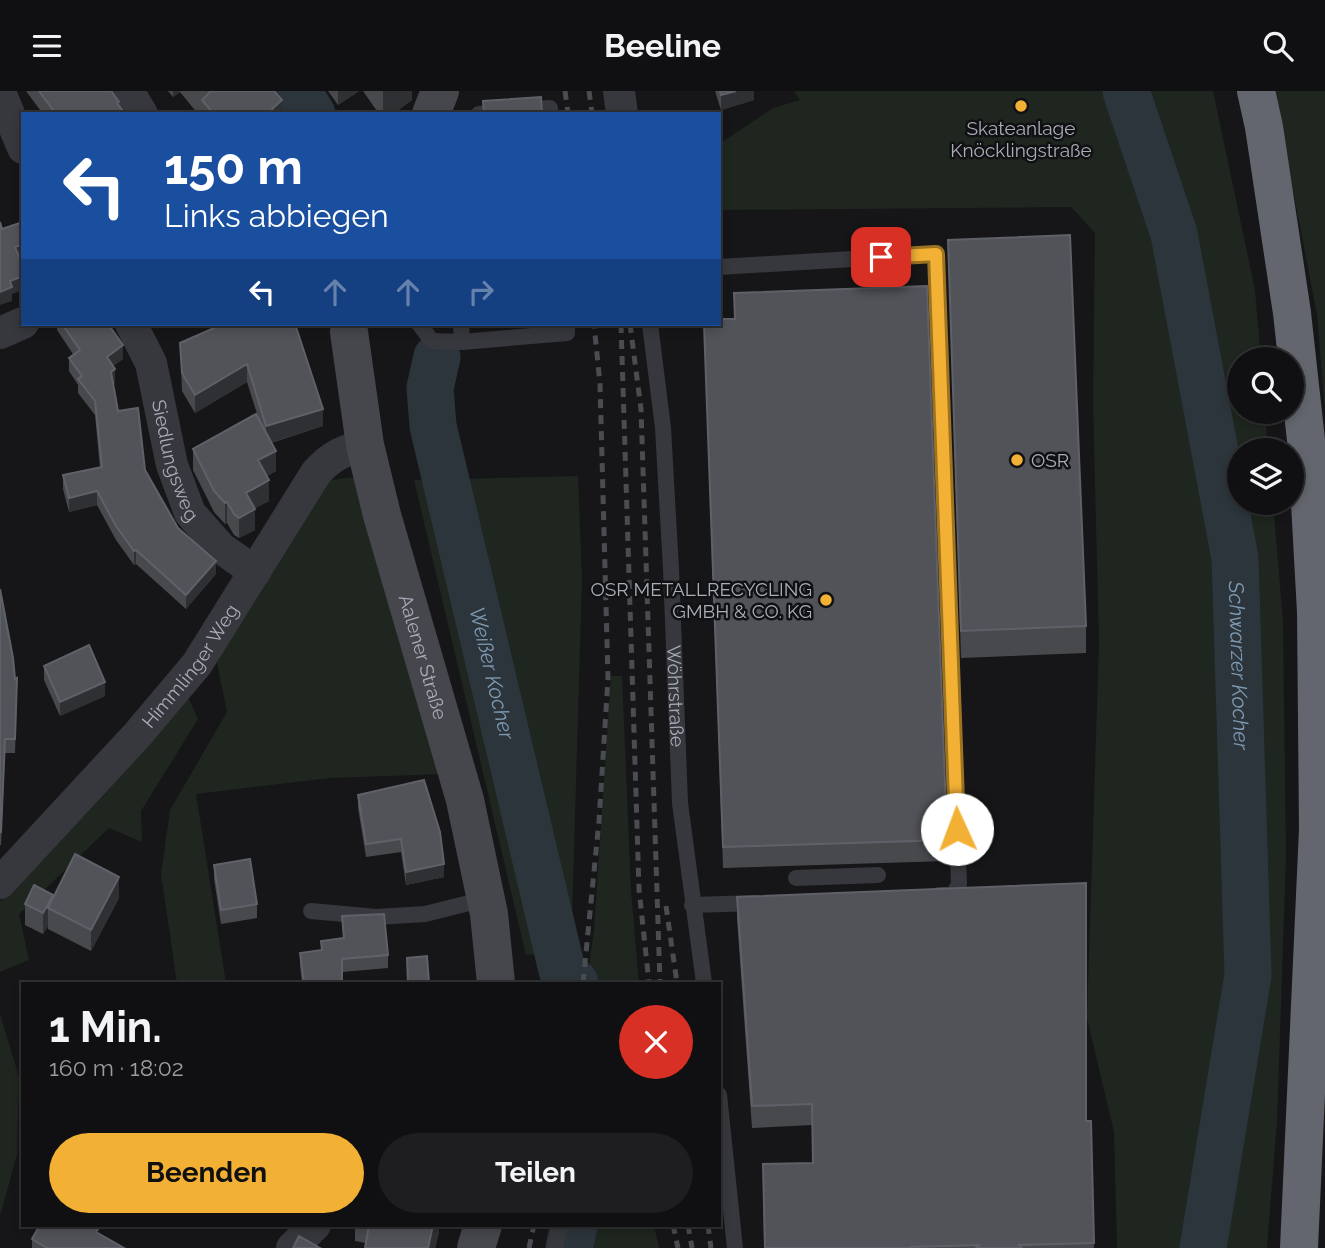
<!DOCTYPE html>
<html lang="de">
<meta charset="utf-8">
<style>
:root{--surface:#101012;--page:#1e1e20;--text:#f1f3f6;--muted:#9c9d9f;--line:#303032;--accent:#f2b134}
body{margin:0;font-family:Raleway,sans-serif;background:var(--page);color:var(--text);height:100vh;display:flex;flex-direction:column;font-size:26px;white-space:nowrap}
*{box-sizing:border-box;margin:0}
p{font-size:23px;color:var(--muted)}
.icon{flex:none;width:38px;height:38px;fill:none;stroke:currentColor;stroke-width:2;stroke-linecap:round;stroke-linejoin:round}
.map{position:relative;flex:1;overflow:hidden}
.side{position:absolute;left:21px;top:891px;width:700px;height:245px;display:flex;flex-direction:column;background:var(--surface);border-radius:0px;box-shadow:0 4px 10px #0003,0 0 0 2px var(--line)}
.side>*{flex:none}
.guide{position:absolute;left:21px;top:21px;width:700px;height:214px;border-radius:0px;box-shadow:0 4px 10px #0003,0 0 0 2px var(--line);background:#1a4fa0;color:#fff;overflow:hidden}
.tools{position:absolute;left:1227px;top:256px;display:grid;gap:14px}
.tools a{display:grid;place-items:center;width:77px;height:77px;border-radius:50%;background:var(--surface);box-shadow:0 4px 10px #0003,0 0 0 2px var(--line);font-size:35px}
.pin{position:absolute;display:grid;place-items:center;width:60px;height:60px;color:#fff;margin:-30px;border-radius:14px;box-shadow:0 4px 10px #0006}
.me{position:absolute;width:77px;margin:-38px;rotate:358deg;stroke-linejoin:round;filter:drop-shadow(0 0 5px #0008)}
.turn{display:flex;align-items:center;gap:24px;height:147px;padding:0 28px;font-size:32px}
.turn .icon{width:91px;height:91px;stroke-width:2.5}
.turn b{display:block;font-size:49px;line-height:60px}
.lanes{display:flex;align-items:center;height:66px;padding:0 28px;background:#0003;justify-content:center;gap:35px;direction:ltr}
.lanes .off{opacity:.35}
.round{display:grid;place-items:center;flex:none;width:74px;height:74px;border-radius:37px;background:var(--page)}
.headline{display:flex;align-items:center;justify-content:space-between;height:119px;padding:0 28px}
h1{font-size:42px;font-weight:700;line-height:52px}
.button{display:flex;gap:14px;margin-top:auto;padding:14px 28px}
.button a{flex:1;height:80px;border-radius:42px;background:var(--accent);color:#111;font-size:28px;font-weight:700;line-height:80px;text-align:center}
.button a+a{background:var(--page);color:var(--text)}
header{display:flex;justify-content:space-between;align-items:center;height:91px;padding:0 28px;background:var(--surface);font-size:32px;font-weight:700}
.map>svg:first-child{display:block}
.green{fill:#1e261f}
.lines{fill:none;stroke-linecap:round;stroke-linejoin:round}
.river{stroke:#2c353c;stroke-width:47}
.lane{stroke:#37383d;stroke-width:16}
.street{stroke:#37383d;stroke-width:32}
.secondary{stroke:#45474d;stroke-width:38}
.highway{stroke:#63666e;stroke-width:38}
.rail{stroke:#4a4c52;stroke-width:5;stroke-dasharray:9 7;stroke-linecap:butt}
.wall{fill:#47494d}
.shaded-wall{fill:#2f3033}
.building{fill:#525359;stroke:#5f6168;stroke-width:2}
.route-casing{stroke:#9d7322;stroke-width:18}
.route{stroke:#f2b134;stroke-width:12}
.poi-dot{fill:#f2b134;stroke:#111113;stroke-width:2.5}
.labels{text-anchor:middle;stroke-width:5;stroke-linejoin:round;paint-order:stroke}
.poi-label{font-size:19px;fill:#a8adb8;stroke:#111113}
.street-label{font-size:19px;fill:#a8adb8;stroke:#111113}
.water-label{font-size:21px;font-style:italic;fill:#7f9bb3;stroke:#111113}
</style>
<header><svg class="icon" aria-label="menu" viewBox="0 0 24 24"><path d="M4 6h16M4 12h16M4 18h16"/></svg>Beeline<svg class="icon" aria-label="search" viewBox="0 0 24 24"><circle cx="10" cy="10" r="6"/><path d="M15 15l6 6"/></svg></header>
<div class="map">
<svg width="1325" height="1157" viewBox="0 0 1325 1157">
<rect width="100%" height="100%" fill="#161618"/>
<path class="green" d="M260,0H312L322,23H277Z
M794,0H1213L1255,199L1261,268H1239V320H1265L1268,359H1239V411H1273L1283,530L1286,766L1277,1030L1267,1157H1117L1114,1041L1087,927L1099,552L1093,312L1095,142L1071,116L719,119V53L773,17L800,9Z
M1274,0H1325V321L1317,224Z
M578,385L582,488L571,860L526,864L414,389Z
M355,386L444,683L330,687L196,703L226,892H177L161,783L170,719L227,621L215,562L322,390Z
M611,585H622L631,799L639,892H587L594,838Z
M186,602L198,628L141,720L142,751L109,737L19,823L29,869L0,881V810Z
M0,923L19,986L17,1064L0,1125Z
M569,1134H654L659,1157H563Z"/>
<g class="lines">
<g class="river">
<path d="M297,0L312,23"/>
<path id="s1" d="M1126,0L1174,143L1235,467L1248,884L1203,1157"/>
<path id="s2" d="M437,266L430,297L433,335L562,879L575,892"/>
<path d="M569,1157L574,1134"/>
</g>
<g class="lane">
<path d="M479,23L550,17V23"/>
<path d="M719,176L936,163L959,793L953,804H939"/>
<path d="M419,233L432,250L462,251L567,242V233"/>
<path d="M461,233L462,251"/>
<path id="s3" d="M650,233L663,337L671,478L680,712L704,892"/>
<path d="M796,787L878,784"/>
<path d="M692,814L756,812"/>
<path d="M311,820L376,826L425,823L485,808"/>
<path d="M719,1004L735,1157"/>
<path d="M555,1157L560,1134"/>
</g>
<g class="street">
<path d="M128,0L142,23"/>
<path d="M619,0L622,23"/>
<path d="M2,6L23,57"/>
<path id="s4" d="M131,233L151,272L172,374L190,422L221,457L255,481"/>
<path d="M0,242L23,232"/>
<path id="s5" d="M0,792L138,643L197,573L316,382C331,365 344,359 365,354"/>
<path d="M292,1157L315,1134"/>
</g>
<g class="secondary">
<path d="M431,23L440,0"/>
<path id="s6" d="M349,241L365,354L382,424L465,709L489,823L496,892"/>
<path d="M476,1157L483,1134"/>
</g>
<path class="highway" d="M1256,0L1264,36L1292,222L1307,358L1316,521L1318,738L1299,1157"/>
<path class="rail" d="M565,0L568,23
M589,0L592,23
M621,233L639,798L649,892
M630,233L641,318L660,892
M666,815L677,892
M583,892L599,730L608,588L600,293L594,233
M673,1134L678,1157
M688,1134L692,1157
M708,1134L711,1157
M529,1157L534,1134"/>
</g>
<path class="wall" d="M26,0H111L119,15L125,23H43Z
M168,0H274L282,23H198L180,1L173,6Z
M328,0H359L338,14Z
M363,0H412V9L393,23H379Z
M715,0H754V9L721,19Z
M948,149L1086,535V562L961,567Z
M734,202L947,749V770L723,777L704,233L734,228Z
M57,233H108L123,268L113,275L115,292L113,293L118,320L145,379L178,437L216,483L186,518L136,473L134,474L116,449L97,414L69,421L63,398V384L100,377L95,324L78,302V294L69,280V267L73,263L57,239Z
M223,233L323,335L271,352L276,380L267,385L269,410L255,417V439L239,447L234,444L227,432L225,433L214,421L193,379V358L258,326L247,291L195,322L182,300L180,252Z
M0,498L17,601L15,662H5L1,754H0Z
M44,575L105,605L60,625L44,589Z
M358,704L444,786L406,794L401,761L366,766L358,717Z
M214,774L257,813V827L221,833L214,788Z
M737,806L1086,1030H1091L1094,1157H764L763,1073L812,1072V1034L752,1037L737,828Z
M119,807L91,860L48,838V835L43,843L25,834V813Z
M342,825L388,864V877L342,881V892H302L300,875V862L321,859V850L343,847Z
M355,1134H439V1141L435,1157H365L366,1152L355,1150Z
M98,1142L124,1157H32V1148Z"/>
<path class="shaded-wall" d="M173,0H180V1L173,6Z
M338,0H359L338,14Z
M383,0H412V9L393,23H383Z
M736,0H754V9L721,19V4Z
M282,9V23H272V18Z
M23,153V167L15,169V156Z
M23,185V199L12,203V210L0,214V201L10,190Z
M123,254V268L107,279V266Z
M247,273V291L195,322V304Z
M115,278V292L111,295V281Z
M323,318V335L266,353V335Z
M276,360V380L258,390V369Z
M269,389V410L246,422V402Z
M97,400V414L69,421V407Z
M227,411V432L225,433V412Z
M255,418V439L239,447V427Z
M136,459V473L134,474V460Z
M216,470V483L186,518V504Z
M105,591V605L60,625V611Z
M444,773V786L406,794V781Z
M119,786V807L91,860V839Z
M53,804L48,817V835L43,843V822Z
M433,1134H439V1141L435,1157H428Z"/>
<path class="building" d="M39,0H111L119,11L117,12L125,23H56Z
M211,0H274L282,9L272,18L276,23H214L202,9Z
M720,0H736L721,4Z
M541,6L542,23H484L483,10Z
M0,131L2,138L23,131V153L15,156L23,175V185L10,190L12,196L0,201Z
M1070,144L1086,535L961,540L948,149Z
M927,195L947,749L723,756L704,233H719V228H735L734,202Z
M62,233H108L123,254L107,266L115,278L111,281L118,320L138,317L145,379L178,437L216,470L186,504L136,459L134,460L116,435L97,400L69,407L63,384L102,376L95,310L78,288L82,285L69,267L80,259Z
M223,233H295L323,318L266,335L247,273L195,304L182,282L180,252Z
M256,323L276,360L258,369L269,389L246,402L255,418L239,427L234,423L227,411L225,412L214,400L193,358Z
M0,498L13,567L15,588L17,587L15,648H5L1,741H0Z
M89,554L105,591L60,611L44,575Z
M424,689L440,741L444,773L406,781L401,748L366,753L358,704Z
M75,763L119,786L91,839L48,817Z
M250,768L257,813L221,819L214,774Z
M1086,792V1030H1091L1094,1152L1019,1154L1022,1157H976L979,1154L911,1156V1157H765L763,1073L813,1072L812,1013L752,1015L737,806Z
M34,794L53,804L43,822L25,813Z
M384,823L388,864L342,868V892H304L300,862L322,859L321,850L344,847L342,825Z
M427,865L429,892H408L407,867Z
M40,1134H91L98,1138L96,1141L124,1157H47L32,1148Z
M369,1134H433L428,1157H365Z
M299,1145L320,1157H293Z"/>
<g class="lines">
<g class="route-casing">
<path id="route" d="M881,166L936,163L957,738"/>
</g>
<use href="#route" class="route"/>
</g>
<g class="poi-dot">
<circle cx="1021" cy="15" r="7"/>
<circle cx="1017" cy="369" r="7"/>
<circle cx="826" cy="509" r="7"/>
</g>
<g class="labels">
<g class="poi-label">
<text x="1021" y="44">Skateanlage<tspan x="1021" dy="22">Knöcklingstraße</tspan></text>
<text x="1031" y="376" text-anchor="start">OSR</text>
<text x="812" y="505" text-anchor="end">OSR METALLRECYCLING<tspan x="812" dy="22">GMBH &amp; CO. KG</tspan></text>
</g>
<g class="street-label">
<text dy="7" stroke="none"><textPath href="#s4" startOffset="144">Siedlungsweg</textPath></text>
<text dy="7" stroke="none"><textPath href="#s6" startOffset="334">Aalener Straße</textPath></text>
<text dy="7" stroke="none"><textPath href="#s5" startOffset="289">Himmlinger Weg</textPath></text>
<text dy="7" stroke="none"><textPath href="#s3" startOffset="373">Wöhrstraße</textPath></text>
</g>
<g class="water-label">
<text dy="7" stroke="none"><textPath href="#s1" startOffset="588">Schwarzer Kocher</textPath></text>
<text dy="7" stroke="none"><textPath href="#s2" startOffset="324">Weißer Kocher</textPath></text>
</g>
</g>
</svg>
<div class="tools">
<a><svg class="icon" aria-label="search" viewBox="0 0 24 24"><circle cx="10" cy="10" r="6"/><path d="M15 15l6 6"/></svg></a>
<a><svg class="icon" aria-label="layers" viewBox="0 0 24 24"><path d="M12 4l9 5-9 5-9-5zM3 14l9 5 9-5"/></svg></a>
</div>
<div class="pin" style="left:881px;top:166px;background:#d93025"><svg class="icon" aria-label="arrive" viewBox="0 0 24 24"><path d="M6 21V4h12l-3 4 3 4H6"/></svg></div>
<svg class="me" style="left:957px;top:738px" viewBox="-20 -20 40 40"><circle r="19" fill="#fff"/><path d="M0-13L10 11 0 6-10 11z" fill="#f2b134"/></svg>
<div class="guide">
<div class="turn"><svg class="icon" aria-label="left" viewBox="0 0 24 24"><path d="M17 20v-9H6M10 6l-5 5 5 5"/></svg><div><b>150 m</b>Links abbiegen</div></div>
<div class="lanes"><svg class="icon" aria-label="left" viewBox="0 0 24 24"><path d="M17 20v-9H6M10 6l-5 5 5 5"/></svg><svg class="icon off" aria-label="ahead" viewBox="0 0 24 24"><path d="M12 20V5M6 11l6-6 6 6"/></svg><svg class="icon off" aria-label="ahead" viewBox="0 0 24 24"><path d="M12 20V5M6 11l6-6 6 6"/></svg><svg class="icon off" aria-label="right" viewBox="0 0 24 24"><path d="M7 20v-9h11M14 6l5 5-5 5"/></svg></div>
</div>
<section class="side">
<div class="headline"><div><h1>1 Min.</h1><p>160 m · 18:02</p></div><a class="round" style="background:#d93025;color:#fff"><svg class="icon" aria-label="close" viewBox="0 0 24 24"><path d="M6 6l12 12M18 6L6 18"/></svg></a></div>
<div class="button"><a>Beenden</a><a>Teilen</a></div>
</section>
</div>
